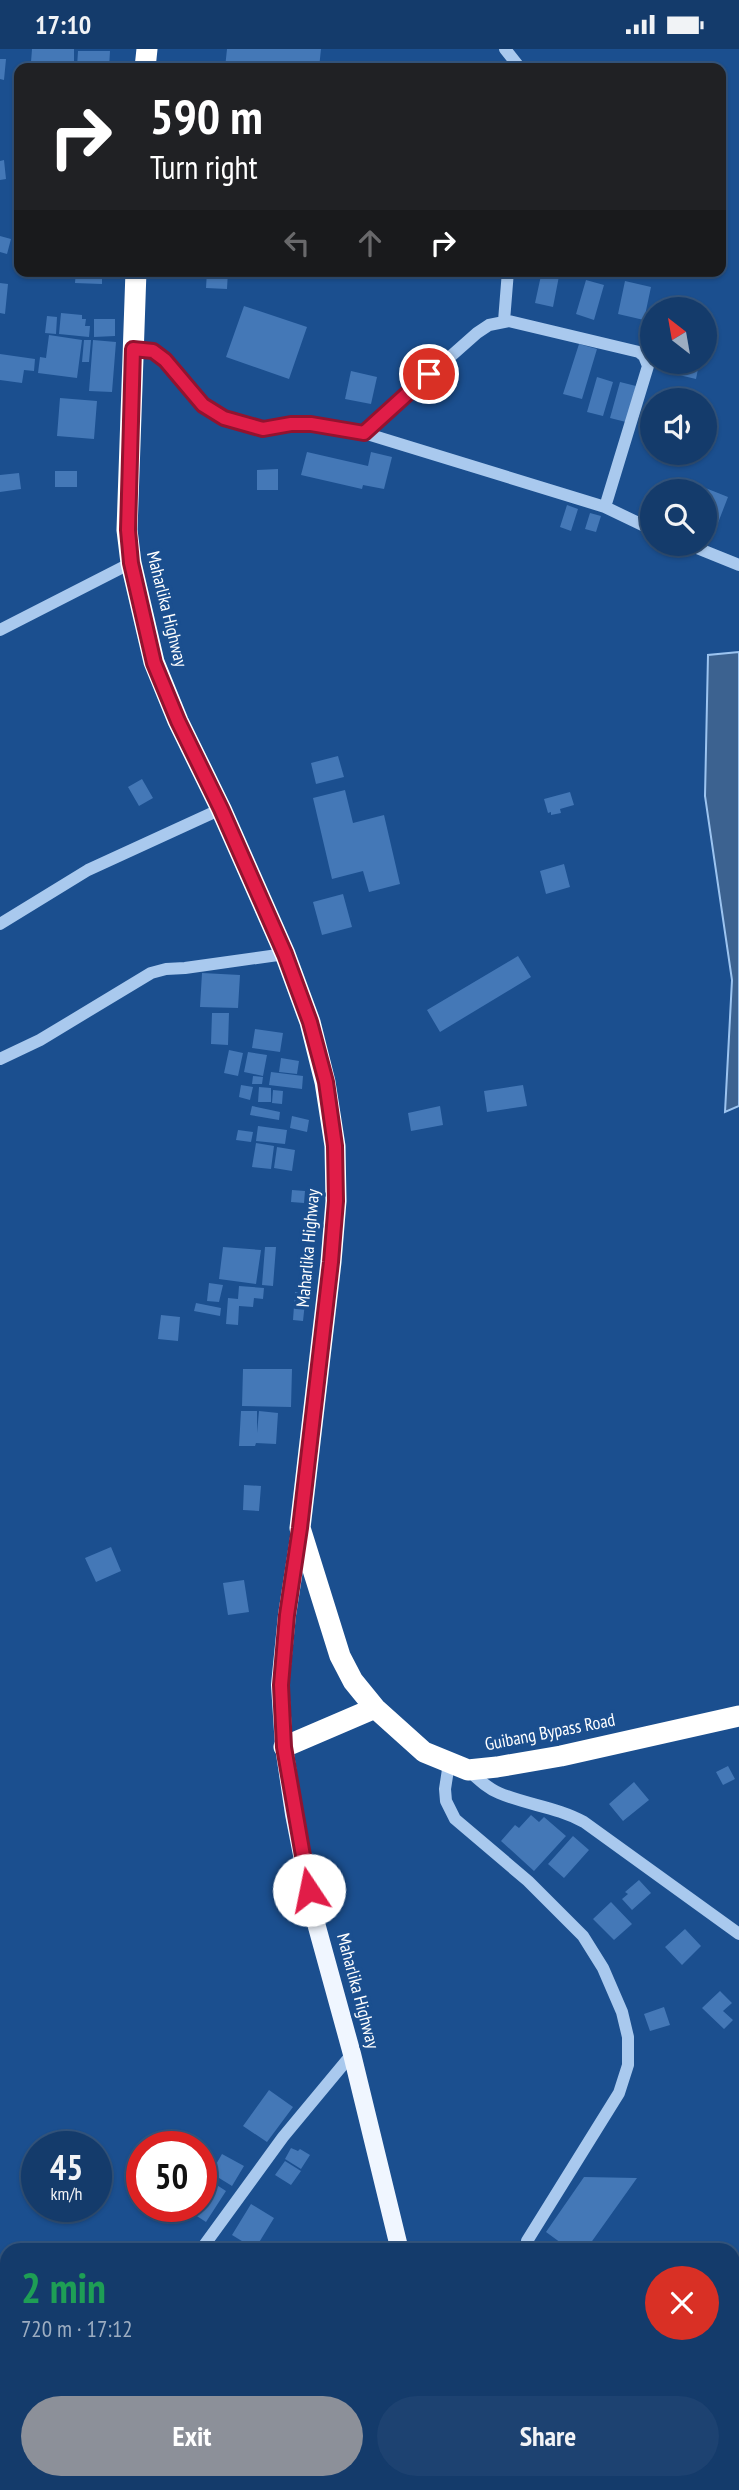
<!DOCTYPE html>
<meta charset="utf-8">
<style>
:root{--surface:#143b6b;--page:#1d4271;--text:#f1f3f6;--muted:#9dadc1;--line:#33557e;--accent:#8c9099}
body{margin:0;font-family:"PT Sans Narrow",sans-serif;background:var(--page);color:var(--text);height:100vh;display:flex;flex-direction:column;font-size:26px;white-space:nowrap}
*{box-sizing:border-box;margin:0}
p{font-size:23px;color:var(--muted)}
.icon{flex:none;width:38px;height:38px;fill:none;stroke:currentColor;stroke-width:2;stroke-linecap:round;stroke-linejoin:round}
.map{position:relative;flex:1;overflow:hidden}
.drawer{position:absolute;left:0px;top:2194px;width:740px;height:247px;display:flex;flex-direction:column;background:var(--surface);border-radius:21px 21px 0 0;box-shadow:0 2px 5px #0004,0 0 0 2px var(--line)}
.drawer>*{flex:none}
.banner{position:absolute;left:14px;top:14px;width:712px;height:214px;border-radius:14px;box-shadow:0 2px 5px #0004,0 0 0 2px var(--line);background:#202124;color:#fff;overflow:hidden}
.needle{width:46px;rotate:329deg}
.buttons{position:absolute;left:640px;top:248px;display:grid;gap:14px}
.buttons a{display:grid;place-items:center;width:77px;height:77px;border-radius:50%;background:var(--surface);box-shadow:0 2px 5px #0004,0 0 0 2px var(--line);font-size:35px}
.speed{position:absolute;left:21px;top:2082px;display:flex;gap:14px;font-size:35px;font-weight:700;text-align:center}
.speed>*{display:grid;place-content:center;width:91px;height:91px;border-radius:50%;background:var(--surface);box-shadow:0 2px 5px #0004,0 0 0 2px var(--line);line-height:1}
.speed small{font-size:18px;font-weight:400}
.speed .limit{border:10px solid #d22;background:#fff;color:#111}
.pin{position:absolute;display:grid;place-items:center;width:60px;height:60px;color:#fff;margin:-30px;border:4px solid #fff;border-radius:50%;box-shadow:0 2px 7px #0007}
.me{position:absolute;width:77px;margin:-38px;rotate:349deg;stroke-linejoin:round;filter:drop-shadow(0 0 5px #0008)}
.turn{display:flex;align-items:center;gap:24px;height:147px;padding:0 21px;font-size:32px}
.turn .icon{width:91px;height:91px;stroke-width:2.5}
.turn b{display:block;font-size:49px;line-height:60px}
.lanes{display:flex;align-items:center;height:66px;padding:0 21px;background:#0003;justify-content:center;gap:35px;direction:ltr}
.lanes .off{opacity:.35}
.round{display:grid;place-items:center;flex:none;width:74px;height:74px;border-radius:37px;background:var(--page)}
.overview{display:flex;align-items:center;justify-content:space-between;height:119px;padding:0 21px}
h1{font-size:42px;font-weight:600;line-height:52px;color:#1e9e55}
.cta{display:flex;gap:14px;margin-top:auto;padding:14px 21px}
.cta a{flex:1;height:80px;border-radius:42px;background:var(--accent);color:#fff;font-size:28px;font-weight:600;line-height:80px;text-align:center}
.cta a+a{background:var(--page);color:var(--text)}
.status{display:flex;justify-content:space-between;align-items:center;height:49px;padding:0 35px;background:var(--surface);direction:ltr}
.status svg{height:19px;fill:currentColor}
.map>svg:first-child{display:block}
.water{fill:#3c6290;stroke:#9cc4f0;stroke-width:2}
.building{fill:#4478b7}
.lines{fill:none;stroke-linecap:round;stroke-linejoin:round}
.minor{stroke:#a9c9ee;stroke-width:12}
.major{stroke:#f0f6ff;stroke-width:18}
.highway{stroke:#fff;stroke-width:21}
.route-casing{stroke:#92132f;stroke-width:18}
.route{stroke:#e11d48;stroke-width:12}
.labels{text-anchor:middle;stroke-width:7;stroke-linejoin:round;paint-order:stroke}
.street-label{font-size:18px;fill:#fff;stroke:#1b4f8f}
</style>
<div class="status"><b>17:10</b><svg viewBox="0 0 49 12"><path d="M0 12V9h3v3zM5 12V6h3v6zM10 12V3h3v9zM15 12V0h3v12zM26 1h20v11H26zM47 4h2v5h-2z"/></svg></div>
<div class="map">
<svg width="739" height="2441" viewBox="0 0 739 2441">
<rect width="100%" height="100%" fill="#1b4f8f"/>
<path class="water" d="M739,603V1057L725,1063L732,931L705,747L708,606Z"/>
<path class="building" d="M32,0H74V15L31,13Z
M227,0H321L319,19H225Z
M78,2H110L109,19L77,18Z
M0,10H6L4,31L0,30Z
M4,111L6,130L0,131V112Z
M0,187L11,190L7,205L0,203Z
M76,222H102V235L75,234Z
M207,222H228L227,240L206,239Z
M542,222H560L553,258L535,254Z
M586,231L604,236L594,271L576,265Z
M625,232L651,238L644,271L618,265Z
M0,234L8,235L5,265L0,264Z
M244,257L307,278L289,330L226,308Z
M61,264L82,266V270H86L85,277H90L89,288L59,285Z
M47,267L57,268L56,285L45,284Z
M94,270H115V287L94,288Z
M49,286L82,291L77,329L38,324L40,308L46,309Z
M84,291H91L89,313H82Z
M93,291L116,293L112,343L89,342Z
M579,295L597,300L582,350L563,345Z
M0,305L35,310L34,322L24,321L22,334L0,331Z
M664,313L698,320L696,330L662,322Z
M351,322L377,328L371,355L345,350Z
M597,328L613,333L603,367L587,363Z
M620,333L636,337L626,373L610,369Z
M60,349L97,352L94,390L57,387Z
M307,403L368,417L371,403L392,408L384,440L363,436L362,440L301,426Z
M278,420V441H257V421Z
M55,422H77V438H55Z
M19,424L21,440L0,443V426Z
M698,436L728,448L716,479L705,474V443H696Z
M567,456L578,460L571,482L560,478Z
M590,464L601,467L596,483L585,480Z
M338,707L344,728L316,735L311,714Z
M142,730L153,749L139,757L128,738Z
M345,741L353,774L384,766L400,835L369,843L363,822L332,830L313,749Z
M570,743L574,756L560,760L561,764L551,766V763L548,764L544,750Z
M564,815L570,838L546,845L540,822Z
M343,845L352,878L322,886L313,853Z
M518,907L531,928L440,983L427,961Z
M202,924L240,926L238,959L200,958Z
M212,964H229L228,996L211,995Z
M255,980L283,984L280,1003L252,999Z
M229,1001L243,1004L238,1027L224,1024Z
M248,1003L267,1006L263,1027L244,1023Z
M281,1009L299,1012L297,1025L279,1023Z
M271,1023L303,1027L302,1040L269,1036Z
M253,1027L263,1028L262,1035H252Z
M241,1036L253,1038L250,1051L239,1048Z
M523,1036L527,1057L487,1063L484,1042Z
M259,1038L271,1039V1053H258Z
M273,1041L283,1042L282,1055L272,1054Z
M252,1057L280,1063L279,1071L250,1066Z
M440,1057L443,1076L411,1082L408,1064Z
M292,1067L309,1071L307,1083L290,1079Z
M258,1077L287,1081L285,1095L256,1092Z
M238,1081L253,1083L251,1093L236,1091Z
M256,1094L274,1097L271,1120L252,1118Z
M277,1098L295,1101L292,1122L274,1119Z
M292,1141L305,1142L304,1154L291,1153Z
M223,1198L261,1201L256,1235L219,1230Z
M265,1198H276L273,1237L262,1236Z
M209,1234L223,1236L219,1253L207,1252Z
M239,1237L264,1239L263,1250L254,1249L253,1258L239,1257L238,1276L226,1275L228,1249L238,1250Z
M295,1243L306,1244L303,1272L293,1271Z
M196,1254L221,1259L220,1267L194,1262Z
M161,1266L180,1268L178,1292L158,1290Z
M243,1320H292L291,1358L242,1357Z
M241,1362H257V1384L259,1362L278,1364L276,1395L256,1394L255,1397H239Z
M244,1436L261,1437L259,1462L243,1461Z
M111,1498L121,1522L96,1533L85,1509Z
M244,1531L249,1563L228,1566L223,1534Z
M728,1717L735,1730L723,1736L716,1723Z
M634,1733L649,1751L623,1772L609,1755Z
M531,1766L539,1773L544,1768L566,1787L534,1822L501,1792L515,1776L519,1779Z
M573,1787L589,1801L564,1829L548,1815Z
M639,1831L651,1844L632,1861L622,1850L628,1845L625,1843Z
M611,1853L632,1875L614,1891L593,1870Z
M685,1880L701,1897L682,1916L665,1898Z
M720,1942L732,1954L723,1962L733,1971L724,1980L702,1959Z
M664,1958L670,1976L650,1982L644,1965Z
M269,2041L293,2058L267,2093L243,2077Z
M291,2099L298,2102L300,2100L310,2106L301,2120L285,2110Z
M222,2105L244,2117L232,2137L211,2124Z
M285,2112L301,2122L291,2136L275,2126Z
M203,2127L226,2142L206,2173L183,2158H201Z
M584,2128L637,2129L585,2202H572L546,2183Z
M251,2155L274,2169L255,2200L232,2186Z
M739,2412V2441H728L726,2434H733V2414Z
M603,2434H659L661,2441H605Z
M669,2434H690L693,2441H664L663,2436Z"/>
<g class="lines">
<path class="minor" d="M505,0L520,19
M504,272L508,222
M133,300L153,302L165,311L203,356L224,369L263,380L291,375H311L364,384L605,458L653,481
M364,384L477,284L489,276L509,272L639,303L644,307L648,317L605,458
M687,495L739,516
M0,581L131,514
M0,875L88,821L221,760
M0,1010L40,991L151,924L166,920L185,919L285,905
M449,1714L445,1740L446,1752L455,1770L528,1832L583,1887L603,1919L622,1963L628,1988V2016L619,2044L527,2192
M468,1721C478,1730 487,1739 499,1744C527,1756 557,1758 584,1773L739,1885
M200,2202L283,2088L352,2005
M37,2441L42,2434"/>
<path class="major" d="M300,1482L287,1566L280,1636L284,1698L294,1765L314,1867L352,2005L400,2202
M460,2434L463,2441"/>
<path class="highway" d="M145,19L147,0
M136,222L127,481L131,514L154,613L178,672L221,760L285,905L310,973L325,1033L335,1097L336,1152L331,1213L300,1479L340,1607L353,1632L375,1659L424,1703L468,1721L497,1718L561,1707L739,1667
M284,1698L375,1659"/>
</g>
<g class="lines">
<g class="route-casing">
<path id="route" d="M309,1841L284,1698L281,1636L287,1566L300,1479L331,1213L336,1152L335,1097L326,1033L310,973L285,905L221,760L178,672L154,614L131,514L128,481L133,300L153,302L165,311L203,356L224,369L263,380L291,375H311L364,384L429,325"/>
</g>
<use href="#route" class="route"/>
</g>
<g class="labels">
<g class="street-label">
<text transform="translate(167 560) rotate(76)" y="6">Maharlika Highway</text>
<text transform="translate(308 1199) rotate(-85)" y="6">Maharlika Highway</text>
<text transform="translate(550 1683) rotate(-11)" y="6">Guibang Bypass Road</text>
<text transform="translate(358 1942) rotate(75)" y="6">Maharlika Highway</text>
</g>
</g>
</svg>
<div class="buttons">
<a><svg class="needle" viewBox="-14 -14 28 28"><path d="M0-13l5 13h-10z" fill="#e53935"/><path d="M0 13l5-13h-10z" fill="#9dadc1"/></svg></a>
<a><svg class="icon" aria-label="sound" viewBox="0 0 24 24"><path d="M4 9h4l5-4v14l-5-4H4zM17 9q2 3 0 6"/></svg></a>
<a><svg class="icon" aria-label="search" viewBox="0 0 24 24"><circle cx="10" cy="10" r="6"/><path d="M15 15l6 6"/></svg></a>
</div>
<div class="speed"><div>45<small>km/h</small></div><div class="limit">50</div></div>
<div class="pin" style="left:429px;top:325px;background:#d93025"><svg class="icon" aria-label="arrive" viewBox="0 0 24 24"><path d="M6 21V4h12l-3 4 3 4H6"/></svg></div>
<svg class="me" style="left:309px;top:1841px" viewBox="-20 -20 40 40"><circle r="19" fill="#fff"/><path d="M0-13L10 11 0 6-10 11z" fill="#e11d48"/></svg>
<div class="banner">
<div class="turn"><svg class="icon" aria-label="right" viewBox="0 0 24 24"><path d="M7 20v-9h11M14 6l5 5-5 5"/></svg><div><b>590 m</b>Turn right</div></div>
<div class="lanes"><svg class="icon off" aria-label="left" viewBox="0 0 24 24"><path d="M17 20v-9H6M10 6l-5 5 5 5"/></svg><svg class="icon off" aria-label="ahead" viewBox="0 0 24 24"><path d="M12 20V5M6 11l6-6 6 6"/></svg><svg class="icon" aria-label="right" viewBox="0 0 24 24"><path d="M7 20v-9h11M14 6l5 5-5 5"/></svg></div>
</div>
<section class="drawer">
<div class="overview"><div><h1>2 min</h1><p>720 m · 17:12</p></div><a class="round" style="background:#d93025;color:#fff"><svg class="icon" aria-label="close" viewBox="0 0 24 24"><path d="M6 6l12 12M18 6L6 18"/></svg></a></div>
<div class="cta"><a>Exit</a><a>Share</a></div>
</section>
</div>
